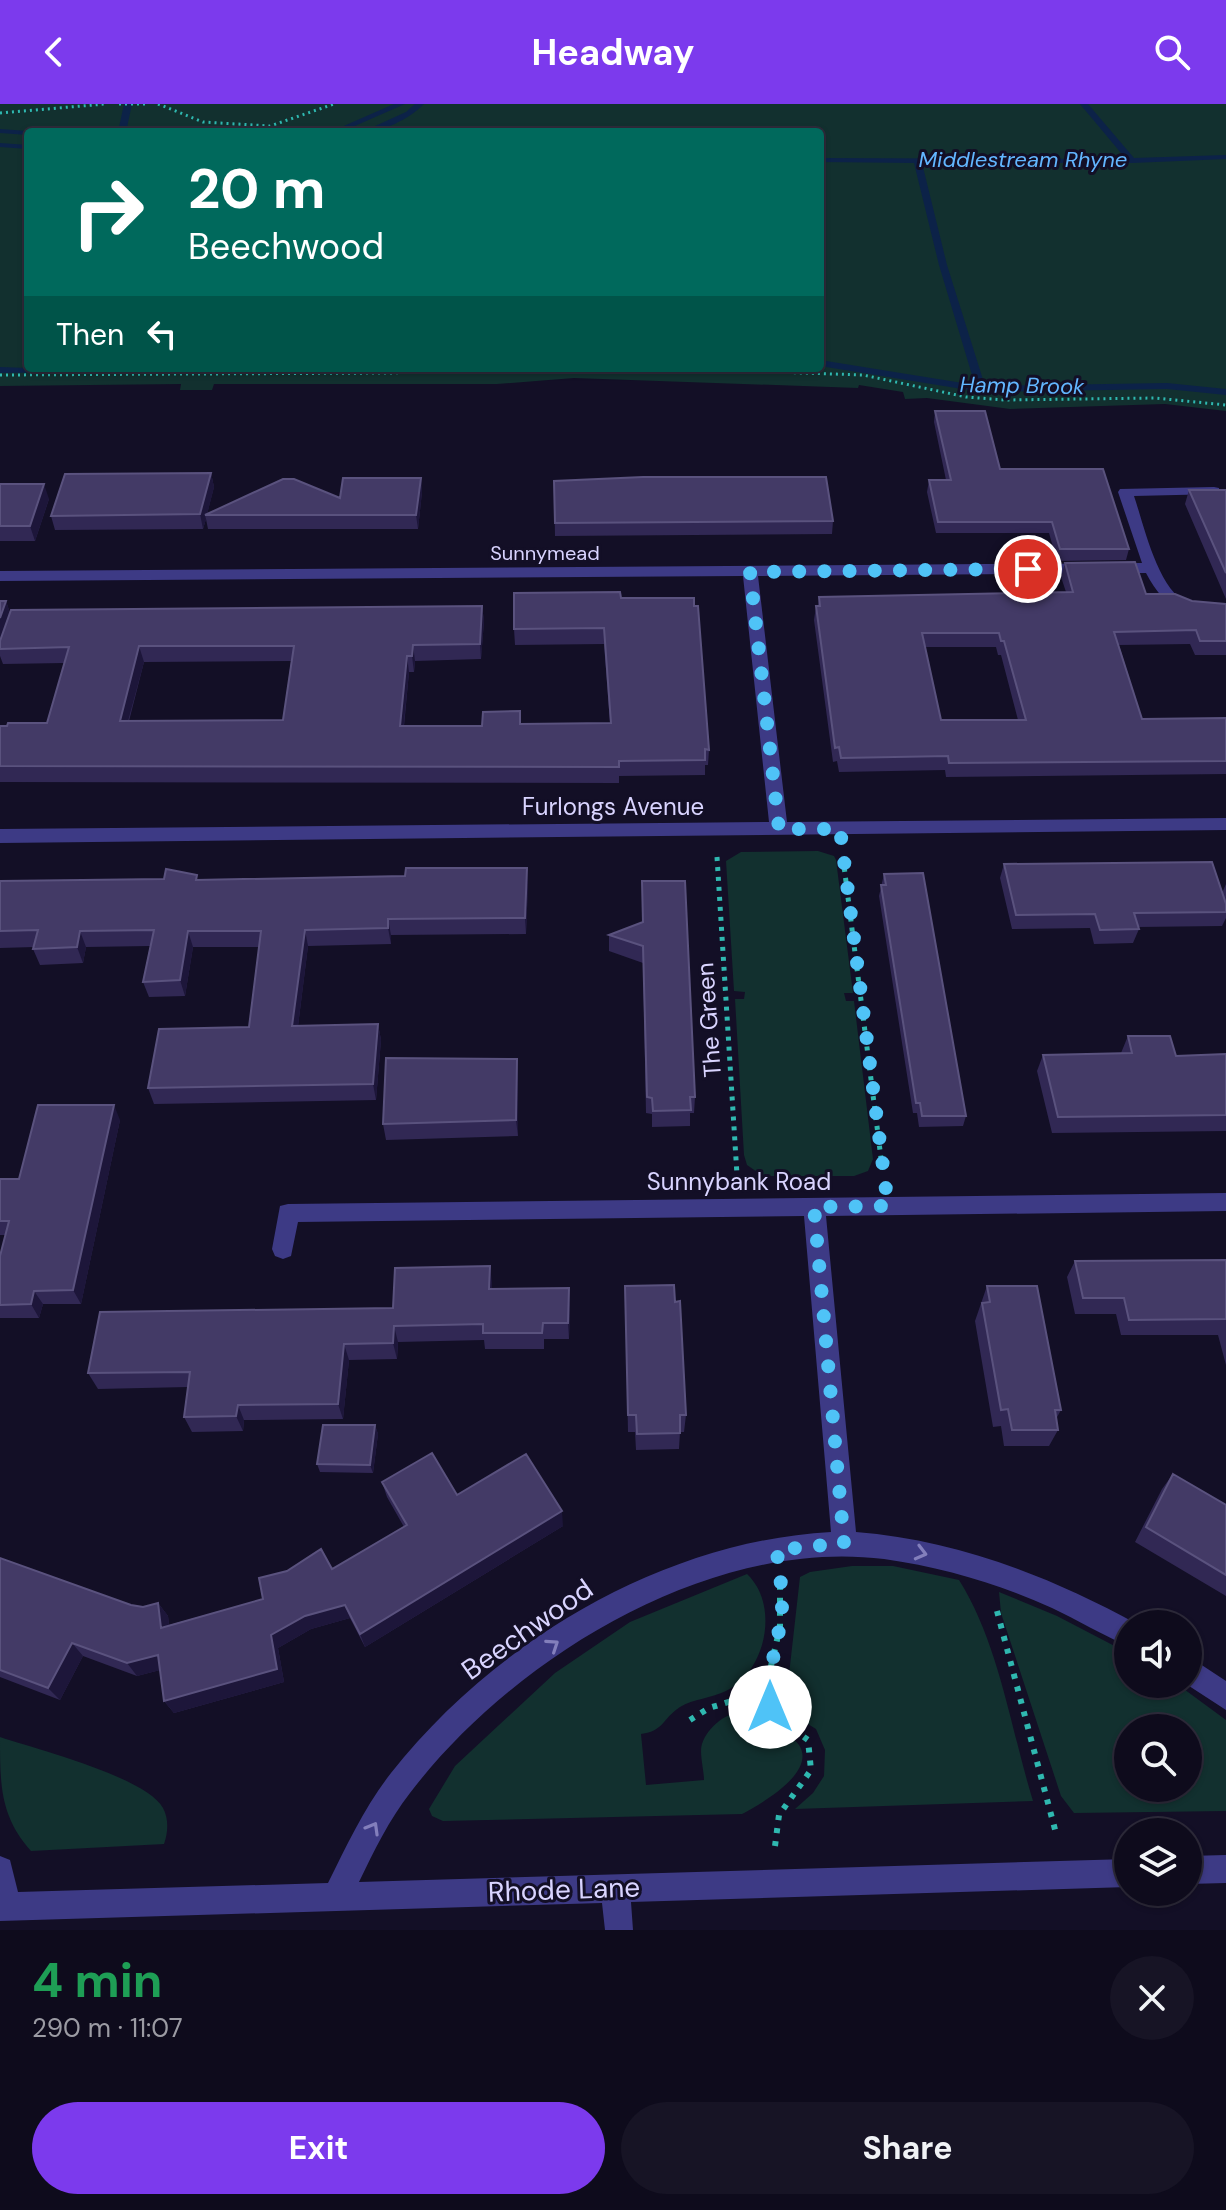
<!DOCTYPE html>
<meta charset="utf-8">
<style>
:root{--surface:#0e0b1c;--page:#171425;--text:#f1f3f6;--muted:#9b9ba3;--line:#2e2b3b;--accent:#7c3aed}
body{margin:0;font-family:"DM Sans",sans-serif;background:var(--page);color:var(--text);height:100vh;display:flex;flex-direction:column;font-size:30px;white-space:nowrap}
*{box-sizing:border-box;margin:0}
p{font-size:26px;color:var(--muted)}
.icon{flex:none;width:44px;height:44px;fill:none;stroke:currentColor;stroke-width:2;stroke-linecap:round;stroke-linejoin:round}
.map{position:relative;height:1826px;overflow:hidden}
.details{display:flex;flex-direction:column;background:var(--surface);flex:1}
.details>*{flex:none}
.banner{position:absolute;left:24px;top:24px;width:800px;height:244px;border-radius:8px;box-shadow:0 2px 6px #0004,0 0 0 2px var(--line);background:#00695c;color:#fff;overflow:hidden}
.buttons{position:absolute;left:1114px;top:1506px;display:grid;gap:16px}
.buttons a{display:grid;place-items:center;width:88px;height:88px;border-radius:50%;background:var(--surface);box-shadow:0 2px 6px #0004,0 0 0 2px var(--line);font-size:40px}
.pin{position:absolute;display:grid;place-items:center;width:68px;height:68px;color:#fff;margin:-34px;border:4px solid #fff;border-radius:50%;box-shadow:0 2px 8px #0007}
.me{position:absolute;width:88px;margin:-44px;rotate:0deg;stroke-linejoin:round;filter:drop-shadow(0 0 6px #0008)}
.turn{display:flex;align-items:center;gap:28px;height:168px;padding:0 32px;font-size:36px}
.turn .icon{width:104px;height:104px;stroke-width:2.5}
.turn b{display:block;font-size:56px;line-height:68px}
.then{display:flex;align-items:center;height:76px;padding:0 32px;background:#0003;gap:16px;font-size:30px}
.round{display:grid;place-items:center;flex:none;width:84px;height:84px;border-radius:42px;background:var(--page)}
.headline{display:flex;align-items:center;justify-content:space-between;height:136px;padding:0 32px}
h1{font-size:48px;font-weight:700;line-height:60px;color:#1e9e55}
.action{display:flex;gap:16px;margin-top:auto;padding:16px 32px}
.action a{flex:1;height:92px;border-radius:48px;background:var(--accent);color:#fff;font-size:32px;font-weight:700;line-height:92px;text-align:center}
.action a+a{background:var(--page);color:var(--text)}
header{display:flex;justify-content:space-between;align-items:center;height:104px;padding:0 32px;background:var(--accent);color:#fff;font-size:36px;font-weight:700}
.map>svg:first-child{display:block}
.green{fill:#12302f;fill-rule:evenodd}
.lines{fill:none;stroke-linecap:round;stroke-linejoin:round}
.stream{fill:#0c2248;fill-rule:evenodd}
.path-far2{stroke:#2fb8b0;stroke-width:3;stroke-dasharray:2 4;stroke-linecap:butt}
.path-far1{stroke:#2fb8b0;stroke-width:5;stroke-dasharray:4 6;stroke-linecap:butt}
.path{stroke:#2fb8b0;stroke-width:6;stroke-dasharray:5 8;stroke-linecap:butt}
.minor{fill:#3d3a85;fill-rule:evenodd}
.wall{fill:#312854;fill-rule:evenodd}
.shaded-wall{fill:#1d163a}
.building{fill:#433a66;stroke:#5a527e;stroke-width:2;fill-rule:evenodd}
.oneway{stroke:#837fbc}
.route{stroke:#4fc3f7;stroke-width:14;stroke-dasharray:0 25.2}
.labels{text-anchor:middle;stroke-width:6;stroke-linejoin:round;paint-order:stroke}
.far-street-label{font-size:20px;fill:#d9d4ff;stroke:#130f26}
.far-water-label{font-size:22px;font-style:italic;fill:#62b6ff;stroke:#130f26}
.street-label{font-size:24px;fill:#d9d4ff;stroke:#130f26}
.near-street-label{font-size:28px;fill:#d9d4ff;stroke:#130f26}
</style>
<header><svg class="icon" aria-label="back" viewBox="0 0 24 24"><path d="M15 5l-7 7 7 7"/></svg>Headway<svg class="icon" aria-label="search" viewBox="0 0 24 24"><circle cx="10" cy="10" r="6"/><path d="M15 15l6 6"/></svg></header>
<div class="map">
<svg width="1226" height="1826" viewBox="0 0 1226 1826">
<rect width="100%" height="100%" fill="#130f26"/>
<path class="green" d="M0,0H1226V307L1165,300L1010,305L927,294L905,295L903,288L859,281L858,284L574,274L497,280H214L212,286H180L181,280L0,282ZM28,28H820V264H28Z
M818,747L834,752L836,756L853,889H844L846,897H854L873,1055L868,1067L854,1072H763L747,1061L744,1051L735,895H744L745,888L734,887L726,757L741,748Z
M852,1462H893L959,1476C999,1539 1011,1626 1033,1697L795,1705L813,1689L824,1672L825,1646L816,1625L785,1606L800,1473L810,1468Z
M747,1470C780,1501 766,1568 726,1587C712,1594 693,1595 680,1603C662,1615 664,1627 641,1630L646,1681L704,1676C704,1666 699,1649 702,1640C710,1616 745,1595 766,1615C769,1618 771,1622 774,1625C782,1632 793,1632 799,1641C817,1668 761,1700 742,1710L443,1717L432,1712L429,1705L455,1662L555,1569L630,1518Z
M999,1488L1057,1512L1128,1549V1580H1177L1226,1616V1707L1074,1709L1061,1692L1001,1509ZM1128,1624H1188V1684H1128Z
M0,1633C36,1645 146,1673 163,1704C169,1715 168,1729 164,1740L31,1747C0,1712 0,1681 0,1633Z"/>
<g class="lines">
<path class="stream" d="M124,0H132L126,28H118Z
M394,0H405L341,28H330Z
M415,0H424C409,15 383,28 362,28L406,8Z
M1080,0H1088L1134,54L1226,51V55L1132,59H922L947,161L985,282L1167,279L1226,285V291L1167,285L981,288L820,262V256L975,281L939,161L914,59L820,58V54L1126,55Z
M0,25L28,27L31,28H28V31L0,29Z
M0,39L28,41V45L0,43Z
M0,263L28,264H207L202,267L0,269Z
M239,264H372L367,267H244Z
M719,264H746C740,269 725,269 719,264Z"/>
<path class="path-far2" d="M119,0H145
M158,0L203,18L270,22L334,0
M0,9L105,0
M650,264L863,271L966,293L1005,296L1155,294L1226,301
M0,271L388,269L569,264"/>
<path class="path-far1" d="M717,753L737,1071
M843,754L883,1070"/>
<path class="path" d="M997,1507L1057,1733
M690,1616L709,1604L768,1586
M775,1742L779,1711L811,1666L808,1636L777,1613L768,1596V1575L780,1523V1483"/>
<path class="minor" d="M1214,383L1219,384V390L1134,392C1144,421 1158,487 1188,499C1199,503 1214,502 1226,502V512C1183,511 1167,508 1146,469L758,472L787,718L1226,714V726L0,739V725L769,718L743,472L0,477V467L1142,459L1118,388L1120,385Z
M1226,1089V1107L826,1112L856,1428C956,1436 1049,1472 1137,1520H1128V1542C1102,1531 1078,1516 1052,1504C999,1480 942,1463 884,1455C710,1433 513,1554 410,1689C389,1716 374,1747 359,1778L1128,1755V1783L631,1798L633,1826H605L602,1799L0,1817V1752L10,1756L18,1788L328,1779C347,1741 365,1702 391,1669C494,1538 663,1437 831,1428L804,1112L298,1118L291,1152L283,1155L275,1152L272,1145L280,1102L288,1100Z
M1188,1552L1226,1577V1606L1186,1580Z
M1226,1751V1779L1188,1780V1752Z"/>
</g>
<path class="wall" d="M935,307L1000,365L1129,445L1126,456L1057,457L1049,429H936L927,388L929,376H946L934,318Z
M211,369L214,383L207,410L340,394L421,374L422,388L418,425H208L206,415L203,425L55,426L51,412Z
M554,377L833,417L832,430L555,432Z
M0,380L49,395L35,437H0Z
M1189,386H1226V495L1185,400Z
M1065,459L1146,490L1192,497L1226,500V551H1195L1190,540L1119,541L1142,615L1226,614V670L946,673L945,666L839,668L837,657L833,658L814,516L816,502H818L819,493L1066,488L1061,473ZM925,543H996L998,551H1001L1018,616H941Z
M621,494L709,646L708,661H705V671L619,672V679L0,678V622L47,619L64,559L3,560L0,552V497H6L10,509L482,502L484,517L481,555L415,557L414,568H409L404,622H482L520,607V620L610,619L604,540L515,541L514,525ZM291,557L283,616L129,617L144,558Z
M1004,760L1222,789L1226,780V814L1222,822L1138,823L1139,825L1133,839L1094,840L1090,824L1012,825L1000,774Z
M884,770L966,1012L963,1022L919,1023L917,1009H913L879,792Z
M199,776L528,780L526,830L391,831V840L308,842L298,922L378,920L381,936L376,996L154,1000L148,984L249,923L259,843H193L185,892L149,893L143,878L150,842L86,843L83,859L40,861L33,845L34,843L0,844V777Z
M642,777L695,993L694,1009H690V1022L652,1023V1010L646,1009L643,859L609,847V831L642,818Z
M1128,932L1176,952L1226,950V1027L1052,1029L1037,967L1043,951L1121,949Z
M518,972V1032L386,1036L383,1020Z
M120,1016L81,1200H43L39,1214H0V1152L6,1131H0V1075H19Z
M1226,1156V1261L1218,1231H1121L1116,1210H1075L1067,1173L1075,1157Z
M492,1178V1185L570,1200L569,1235H544V1245H485L484,1236L398,1238L397,1255L349,1256L343,1315L244,1316L243,1327L192,1328L184,1313L188,1283L98,1285L88,1269L393,1204Z
M625,1182L675,1198L686,1311L684,1328H680L679,1345L636,1346L635,1328H628Z
M987,1182L1061,1306L1056,1315L1058,1326L1049,1342H1004L1001,1322L993,1323L975,1217Z
M375,1321L378,1330L373,1369L320,1368L317,1360Z
M1173,1370L1226,1401V1492L1135,1438L1162,1385Z
M382,1378L457,1391L563,1422L365,1543L350,1514L311,1525L278,1544L284,1578L174,1609L164,1597L160,1566L137,1572L83,1552L60,1596L0,1573V1454L131,1501L143,1503L158,1499L168,1512L169,1521L263,1495L332,1465L404,1423L387,1393Z"/>
<path class="shaded-wall" d="M211,369L214,383L207,411H205L206,415L203,425L200,410Z
M421,374L422,388L418,425L416,411Z
M44,380L49,395L35,437L30,422Z
M6,497L10,509L0,537V514Z
M482,502L484,517L481,555L480,540Z
M413,541L415,557L414,568L412,552Z
M139,542L144,558L124,632L120,617Z
M407,552L409,568L402,638L400,622Z
M527,764L528,780L526,830L525,814Z
M388,815L391,831V840L388,824Z
M305,826L308,842L296,938L292,922Z
M80,827L86,843L83,859L77,843Z
M188,827L193,843L185,892L180,876Z
M378,920L381,936L376,996L373,980Z
M517,955L518,972V1032L516,1016Z
M114,1001L120,1016L81,1200L73,1186Z
M490,1162L492,1178V1201L489,1185Z
M569,1184L570,1200L569,1235L568,1219Z
M34,1187L43,1200L39,1214L31,1200Z
M394,1222L398,1238L397,1255L393,1239Z
M344,1240L349,1256L343,1315L338,1300Z
M238,1301L244,1316L243,1327L236,1312Z
M375,1321L378,1330L373,1369L370,1361Z
M562,1407L563,1422L365,1543L360,1530Z
M158,1499L168,1512L171,1537L161,1524Z
M345,1501L350,1514L311,1525L278,1544L284,1578L174,1609L164,1597L271,1531L305,1512Z
M72,1539L83,1552L60,1596L48,1584Z
M158,1551L168,1564L137,1572L127,1559Z"/>
<path class="building" d="M935,307H985L1000,365H1103L1129,445H1060L1052,418H938L929,376H951Z
M211,369L200,410L51,412L65,370Z
M643,373H826L833,417L555,419L554,377Z
M343,374H421L416,411H205L283,375H294L340,394Z
M0,380H44L30,422H0Z
M1189,386H1226V469Z
M1135,458L1146,490H1175L1192,497L1226,500V537H1200L1196,526L1114,528L1142,615L1226,614V657L949,659L948,652L841,654L839,643L835,644L816,502H820L819,493L1073,488L1065,459ZM922,529H999L1001,537H1004L1026,616H941Z
M620,488L621,494H694V502H698L709,646L705,645V656L619,657V663L0,662V622H7L8,619H47L69,543L0,545V537L11,506L482,502L480,540L413,541L412,552H407L400,622H482L483,608L520,607V620L611,619L604,524L514,525V489ZM139,542H294L283,616L120,617Z
M0,497H6L0,514Z
M1212,758L1226,800V808L1134,809L1139,825L1100,826L1095,810L1016,811L1004,760Z
M406,764H527L525,814L388,815V824L305,826L292,922L378,920L373,980L148,984L159,925L249,923L261,827H188L180,876L143,878L154,826L80,827L77,843L33,845L38,826L0,827V777L164,775L166,765L197,771L196,776L405,772Z
M923,769L966,1012H922L920,999H916L881,781H886L884,770Z
M642,777H685L695,993H690L691,1006L653,1007L652,994L647,993L643,842L609,831L643,818Z
M1128,932H1170L1176,952L1226,950V1011L1058,1013L1043,951L1132,949Z
M386,954L517,955L516,1016L383,1020Z
M38,1001H114L73,1186L34,1187L31,1200L0,1201V1152L9,1117H0V1075H19Z
M1226,1156V1215L1129,1216L1124,1194H1083L1075,1157Z
M490,1162L489,1185L569,1184L568,1219H543L542,1229H483V1220L394,1222L393,1239L344,1240L338,1300L238,1301L236,1312L184,1313L190,1268L88,1269L100,1208L393,1204L395,1164Z
M674,1181L675,1198L680,1197L686,1311H680V1329L637,1330L636,1311H628L625,1182Z
M987,1182H1037L1061,1306H1055L1058,1326H1012L1008,1305L1001,1306L982,1199L990,1198Z
M323,1321H375L370,1361L317,1360Z
M432,1349L457,1391L526,1350L562,1407L360,1530L345,1501L305,1512L271,1531L277,1565L164,1597L158,1551L127,1559L72,1539L48,1584L0,1566V1454L131,1501L143,1503L158,1499L161,1524L263,1495L259,1474L287,1467L321,1445L332,1465L407,1421L382,1378Z
M1173,1370L1226,1401V1471L1146,1423Z"/>
<defs><path id="oneway-chevron" d="M-2-3.5L2.5 0L-2 3.5" fill="none" stroke-width="1.6" stroke-linecap="round" stroke-linejoin="round" transform="scale(2)"/></defs>
<g class="oneway">
<use href="#oneway-chevron" transform="translate(921 1449) rotate(15)"/>
<use href="#oneway-chevron" transform="translate(553 1541) rotate(-34)"/>
<use href="#oneway-chevron" transform="translate(373 1724) rotate(-60)"/>
</g>
<g class="lines">
<path class="route" d="M770,1603C765,1568 780,1538 782,1503C783,1485 778,1464 777,1446L844,1439L814,1103L888,1102L840,725H779L750,468L1028,465"/>
</g>
<g class="labels">
<g class="far-street-label">
<text x="545" y="456">Sunnymead</text>
</g>
<g class="far-water-label">
<text x="1023" y="63">Middlestream Rhyne</text>
<text transform="translate(1022 281) rotate(1)" y="8">Hamp Brook</text>
</g>
<g class="street-label">
<text x="613" y="711">Furlongs Avenue</text>
<text transform="translate(709 916) rotate(-94)" y="8">The Green</text>
<text x="739" y="1086">Sunnybank Road</text>
</g>
<g class="near-street-label">
<text transform="translate(527 1525) rotate(-35)" y="10">Beechwood</text>
<text transform="translate(564 1785) rotate(-2)" y="10">Rhode Lane</text>
</g>
</g>
</svg>
<div class="buttons">
<a><svg class="icon" aria-label="sound" viewBox="0 0 24 24"><path d="M4 9h4l5-4v14l-5-4H4zM17 9q2 3 0 6"/></svg></a>
<a><svg class="icon" aria-label="search" viewBox="0 0 24 24"><circle cx="10" cy="10" r="6"/><path d="M15 15l6 6"/></svg></a>
<a><svg class="icon" aria-label="layers" viewBox="0 0 24 24"><path d="M12 4l9 5-9 5-9-5zM3 14l9 5 9-5"/></svg></a>
</div>
<div class="pin" style="left:1028px;top:465px;background:#d93025"><svg class="icon" aria-label="arrive" viewBox="0 0 24 24"><path d="M6 21V4h12l-3 4 3 4H6"/></svg></div>
<svg class="me" style="left:770px;top:1603px" viewBox="-20 -20 40 40"><circle r="19" fill="#fff"/><path d="M0-13L10 11 0 6-10 11z" fill="#4fc3f7"/></svg>
<div class="banner">
<div class="turn"><svg class="icon" aria-label="right" viewBox="0 0 24 24"><path d="M7 20v-9h11M14 6l5 5-5 5"/></svg><div><b>20 m</b>Beechwood</div></div>
<div class="then">Then<svg class="icon" aria-label="left" viewBox="0 0 24 24"><path d="M17 20v-9H6M10 6l-5 5 5 5"/></svg></div>
</div>
</div>
<section class="details">
<div class="headline"><div><h1>4 min</h1><p>290 m · 11:07</p></div><a class="round"><svg class="icon" aria-label="close" viewBox="0 0 24 24"><path d="M6 6l12 12M18 6L6 18"/></svg></a></div>
<div class="action"><a>Exit</a><a>Share</a></div>
</section>
